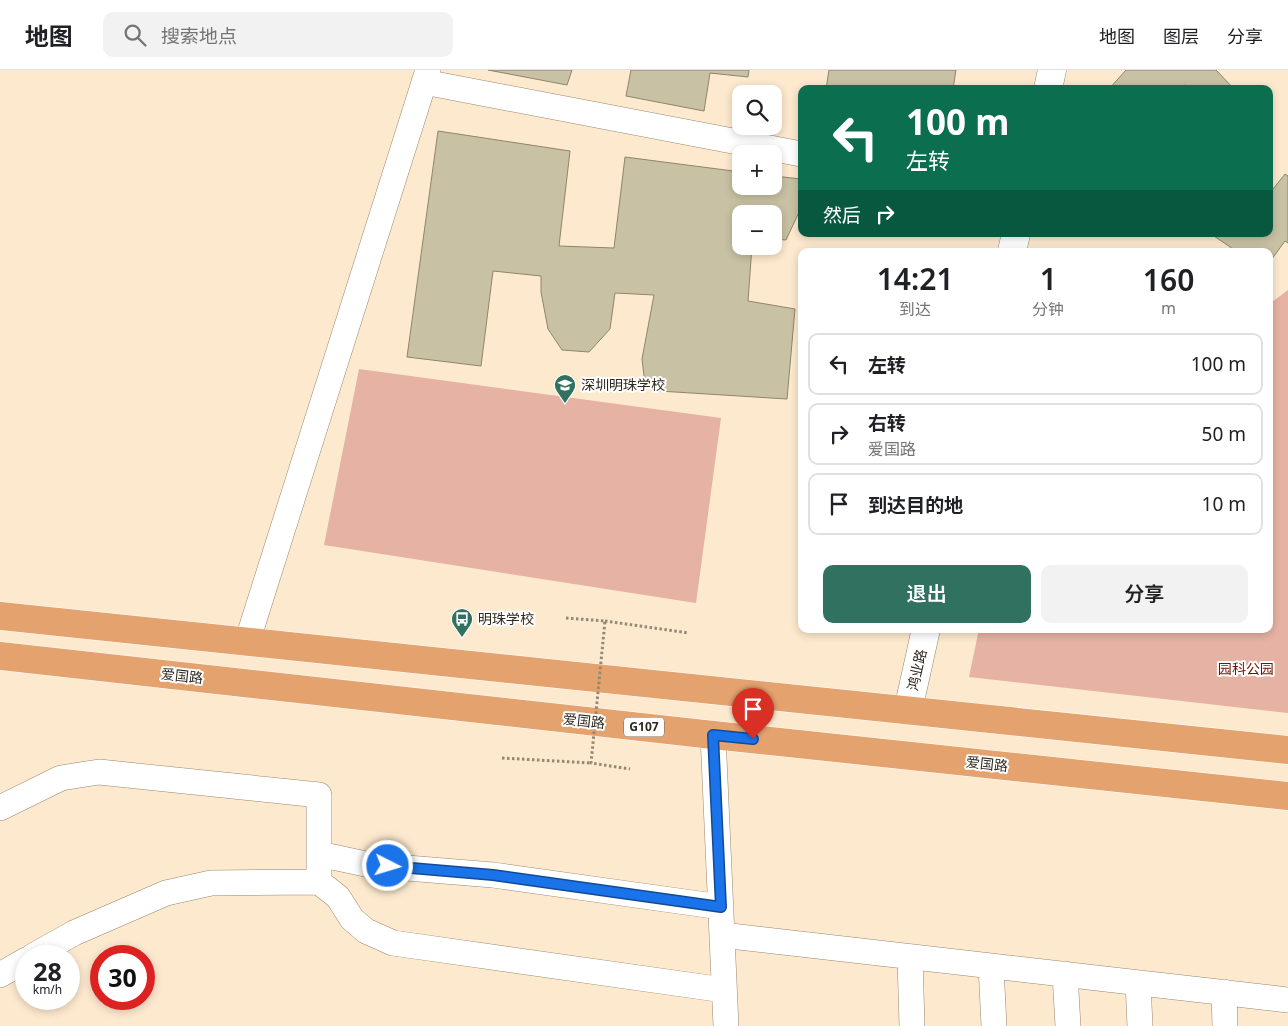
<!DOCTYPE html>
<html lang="zh">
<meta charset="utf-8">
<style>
:root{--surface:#fff;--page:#f2f2f2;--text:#202124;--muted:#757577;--line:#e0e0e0;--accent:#307160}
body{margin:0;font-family:"Noto Sans","Noto Sans SC",sans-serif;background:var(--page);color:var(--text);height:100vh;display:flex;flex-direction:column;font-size:19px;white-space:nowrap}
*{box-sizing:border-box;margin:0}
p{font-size:16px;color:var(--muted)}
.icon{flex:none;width:28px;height:28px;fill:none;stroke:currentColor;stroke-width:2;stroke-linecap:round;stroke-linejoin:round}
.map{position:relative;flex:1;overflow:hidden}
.drawer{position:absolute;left:798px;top:178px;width:475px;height:385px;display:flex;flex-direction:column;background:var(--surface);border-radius:10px;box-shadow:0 2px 8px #0003}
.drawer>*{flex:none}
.top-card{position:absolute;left:798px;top:15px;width:475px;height:152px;border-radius:10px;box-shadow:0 2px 8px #0003;background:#0b6e4f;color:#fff;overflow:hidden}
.controls{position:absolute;left:732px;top:15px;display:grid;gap:10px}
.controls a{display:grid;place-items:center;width:50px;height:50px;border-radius:10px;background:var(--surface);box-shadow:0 2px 8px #0003;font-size:25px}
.speed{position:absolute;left:15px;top:875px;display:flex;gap:10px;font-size:25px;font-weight:700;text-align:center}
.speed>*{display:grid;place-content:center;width:65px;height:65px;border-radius:50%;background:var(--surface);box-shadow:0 2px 8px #0003;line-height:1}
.speed small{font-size:12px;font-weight:400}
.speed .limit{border:8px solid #d22;background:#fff;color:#111}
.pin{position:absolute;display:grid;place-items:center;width:42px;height:42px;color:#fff;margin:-51px -21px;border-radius:50% 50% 50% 0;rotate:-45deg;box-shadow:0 0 5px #0007}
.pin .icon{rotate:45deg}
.me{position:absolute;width:55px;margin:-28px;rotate:95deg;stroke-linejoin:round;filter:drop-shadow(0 0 4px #0008)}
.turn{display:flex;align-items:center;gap:18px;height:105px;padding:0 25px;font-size:22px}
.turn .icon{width:65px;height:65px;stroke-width:2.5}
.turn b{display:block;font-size:35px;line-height:42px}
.then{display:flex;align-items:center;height:48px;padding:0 25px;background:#0003;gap:10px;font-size:19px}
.eta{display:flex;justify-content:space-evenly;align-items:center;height:85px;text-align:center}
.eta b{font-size:30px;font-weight:600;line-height:35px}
.cta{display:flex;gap:10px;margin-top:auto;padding:10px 25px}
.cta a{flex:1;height:58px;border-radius:10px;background:var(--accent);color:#fff;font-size:20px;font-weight:600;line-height:58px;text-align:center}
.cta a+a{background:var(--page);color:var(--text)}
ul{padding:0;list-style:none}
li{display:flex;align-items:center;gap:15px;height:62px;margin:0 10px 8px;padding:0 15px;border:2px solid var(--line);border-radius:10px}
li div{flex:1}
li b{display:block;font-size:19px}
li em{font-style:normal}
header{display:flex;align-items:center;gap:30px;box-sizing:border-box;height:70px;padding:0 25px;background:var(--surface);border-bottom:1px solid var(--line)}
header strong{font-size:24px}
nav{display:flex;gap:28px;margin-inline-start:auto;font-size:18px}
.search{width:350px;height:45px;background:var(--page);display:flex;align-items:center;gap:12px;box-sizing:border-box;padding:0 18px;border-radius:10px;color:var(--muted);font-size:19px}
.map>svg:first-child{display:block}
.green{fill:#e5b2a3}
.building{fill:#c8c1a3;stroke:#8e866a}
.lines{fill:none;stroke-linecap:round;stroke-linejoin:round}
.minor-casing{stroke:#99876e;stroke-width:26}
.tertiary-casing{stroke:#99876e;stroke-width:29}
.trunk-casing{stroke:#fff;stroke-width:29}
.path{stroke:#958775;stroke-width:3;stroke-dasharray:2.5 2.5;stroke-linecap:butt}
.minor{stroke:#fff;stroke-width:25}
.tertiary{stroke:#fff;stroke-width:28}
.trunk{stroke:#e4a26e;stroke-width:28}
.path-bridge{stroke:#958775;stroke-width:3;stroke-dasharray:2.5 2.5;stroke-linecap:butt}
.route-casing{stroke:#114b97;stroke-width:12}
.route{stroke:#1a73e8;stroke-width:9}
.labels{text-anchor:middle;stroke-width:4;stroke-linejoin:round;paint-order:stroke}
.shield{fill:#fff;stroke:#6e6962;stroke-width:1}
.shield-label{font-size:12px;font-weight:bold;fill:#30291f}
.poi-label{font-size:14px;fill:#30291f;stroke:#fff;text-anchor:start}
.park-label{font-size:14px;fill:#6b1800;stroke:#fff}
.street-label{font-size:14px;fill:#30291f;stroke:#fff}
</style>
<header>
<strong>地图</strong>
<div class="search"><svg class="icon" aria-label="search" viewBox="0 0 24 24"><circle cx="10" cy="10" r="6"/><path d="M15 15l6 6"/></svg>搜索地点</div>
<nav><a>地图</a><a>图层</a><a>分享</a></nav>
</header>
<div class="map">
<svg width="1288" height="956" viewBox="0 0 1288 956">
<rect width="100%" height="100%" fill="#fde9ce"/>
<path class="green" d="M1288,220V643L969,607L979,559H1269V230L1272,232Z
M359,299L721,348L696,533L324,475Z"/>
<path class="building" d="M488,0H572L567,15Z
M631,0H749L748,7L710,3L704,41L626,26Z
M829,0H956L953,19H826Z
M1126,0H1216L1234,19H1188L1185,15L1175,19H1109Z
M438,61L570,81L559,176L614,178L625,87L741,102V116H774V106L801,109V138L786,170L774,169V144H741V176H752L748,231L795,239L787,329L659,321L644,306L642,289L654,225L615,223L610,259L589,282L562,280L548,259L541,222V206L493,201L481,296L407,287Z
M1285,104L1288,106V173L1285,171L1269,193V181H1236L1211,164H1269V124Z"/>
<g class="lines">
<g class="minor-casing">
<path id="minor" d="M424,12L801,84
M247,572L428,0
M713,665L726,956
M0,738L61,708L99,702L319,725V812
M319,784L370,795L493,805L721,837
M722,865L1288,930
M33,886L74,863L166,823L211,813L319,812L338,827L352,849L366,861L393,873L724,920
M910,887L912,956
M991,896L994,956
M1065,904L1068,956
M0,905L26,890
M1138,913L1140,956
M1224,922L1225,956"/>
</g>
<g class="tertiary-casing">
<path id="tertiary" d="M1048,19L1052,0
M1012,181L1016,164
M908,640L926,559"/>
</g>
<g class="trunk-casing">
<path id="trunk" d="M0,546L1288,680
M0,586L713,665L1288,726"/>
</g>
<path class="path" d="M605,551L689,563
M502,688L591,693"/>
<use href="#minor" class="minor"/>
<use href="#tertiary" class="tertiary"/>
<use href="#trunk" class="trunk"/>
<path class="path-bridge" d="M566,548L605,551L591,693L630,699"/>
</g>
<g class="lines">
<g class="route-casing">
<path id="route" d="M388,796L493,805L721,837L713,665L753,669"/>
</g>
<use href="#route" class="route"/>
</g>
<defs>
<g id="school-pin" transform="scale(1.125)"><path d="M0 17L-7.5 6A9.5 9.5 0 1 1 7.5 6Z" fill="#307160" stroke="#fff"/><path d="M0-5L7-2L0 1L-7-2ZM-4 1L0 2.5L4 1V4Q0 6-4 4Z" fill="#fff"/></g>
<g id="bus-pin" transform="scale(1.125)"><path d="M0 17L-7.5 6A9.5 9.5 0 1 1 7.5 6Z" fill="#307160" stroke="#fff"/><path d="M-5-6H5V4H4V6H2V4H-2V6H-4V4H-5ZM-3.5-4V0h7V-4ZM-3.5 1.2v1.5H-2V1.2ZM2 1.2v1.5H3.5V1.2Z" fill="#fff"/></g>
</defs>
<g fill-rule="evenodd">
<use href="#school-pin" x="565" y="315"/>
<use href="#bus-pin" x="462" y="549"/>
</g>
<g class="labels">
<rect class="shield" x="624" y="647.5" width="40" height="19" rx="4"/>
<g class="shield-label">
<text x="644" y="661">G107</text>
</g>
<g class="poi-label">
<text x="581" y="320">深圳明珠学校</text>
<text x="478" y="554">明珠学校</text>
</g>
<g class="park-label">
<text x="1246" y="604">园科公园</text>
</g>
<g class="street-label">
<text transform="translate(917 600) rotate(-77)" y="5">鸿业路</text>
<text transform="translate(182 606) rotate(6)" y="5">爱国路</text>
<text transform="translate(584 651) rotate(6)" y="5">爱国路</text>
<text transform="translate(987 694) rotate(6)" y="5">爱国路</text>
</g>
</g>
</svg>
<div class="controls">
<a><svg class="icon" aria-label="search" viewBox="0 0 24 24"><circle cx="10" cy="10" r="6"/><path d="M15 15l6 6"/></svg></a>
<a>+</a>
<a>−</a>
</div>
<div class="speed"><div>28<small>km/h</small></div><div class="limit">30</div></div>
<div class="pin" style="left:753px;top:669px;background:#d93025"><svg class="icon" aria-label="arrive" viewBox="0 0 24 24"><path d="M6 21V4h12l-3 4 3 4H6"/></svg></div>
<svg class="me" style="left:388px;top:796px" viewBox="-20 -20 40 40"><circle r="17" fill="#1a73e8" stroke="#fff" stroke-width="3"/><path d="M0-11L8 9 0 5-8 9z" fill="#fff"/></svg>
<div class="top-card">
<div class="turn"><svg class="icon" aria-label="left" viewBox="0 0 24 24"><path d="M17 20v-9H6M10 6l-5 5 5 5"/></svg><div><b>100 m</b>左转</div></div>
<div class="then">然后<svg class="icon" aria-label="right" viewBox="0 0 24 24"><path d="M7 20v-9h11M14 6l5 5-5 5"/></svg></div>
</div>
<section class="drawer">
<div class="eta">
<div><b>14:21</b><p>到达</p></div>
<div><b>1</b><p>分钟</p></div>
<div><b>160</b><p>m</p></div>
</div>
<ul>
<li><svg class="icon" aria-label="left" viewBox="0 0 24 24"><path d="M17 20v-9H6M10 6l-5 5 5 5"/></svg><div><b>左转</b></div><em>100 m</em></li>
<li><svg class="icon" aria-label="right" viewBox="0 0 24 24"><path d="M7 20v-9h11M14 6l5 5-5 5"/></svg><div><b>右转</b><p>爱国路</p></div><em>50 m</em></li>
<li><svg class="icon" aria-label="arrive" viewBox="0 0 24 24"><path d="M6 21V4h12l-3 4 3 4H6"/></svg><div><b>到达目的地</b></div><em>10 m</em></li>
</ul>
<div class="cta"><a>退出</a><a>分享</a></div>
</section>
</div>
